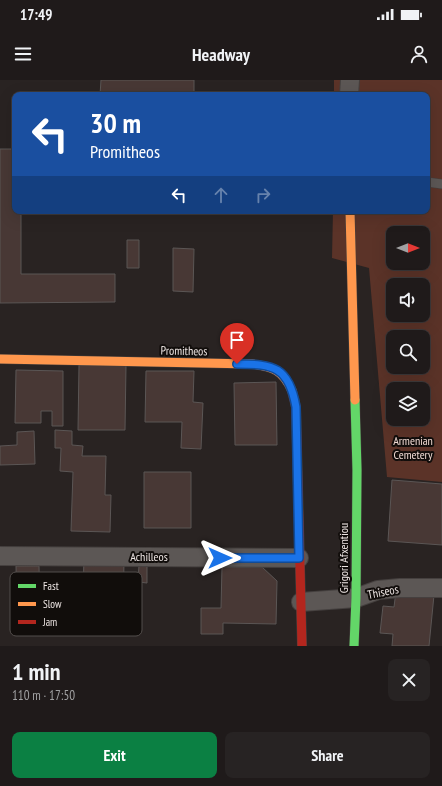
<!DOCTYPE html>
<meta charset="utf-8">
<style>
:root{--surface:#1f1a1a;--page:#272323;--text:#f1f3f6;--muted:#a1a1a2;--line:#3c3839;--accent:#0b8043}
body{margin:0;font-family:"PT Sans Narrow",sans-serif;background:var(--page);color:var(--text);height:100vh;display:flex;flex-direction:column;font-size:15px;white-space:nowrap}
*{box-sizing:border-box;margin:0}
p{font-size:13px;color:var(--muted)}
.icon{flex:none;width:22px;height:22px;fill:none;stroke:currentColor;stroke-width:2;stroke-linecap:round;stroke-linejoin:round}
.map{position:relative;height:566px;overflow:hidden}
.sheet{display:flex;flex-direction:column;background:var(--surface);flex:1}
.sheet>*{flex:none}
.hud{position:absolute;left:12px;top:12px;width:418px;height:122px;border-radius:8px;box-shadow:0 4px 16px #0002,0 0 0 1px var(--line);background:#1a4fa0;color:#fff;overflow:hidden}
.needle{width:26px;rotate:90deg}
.tools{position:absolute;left:386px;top:146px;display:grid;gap:8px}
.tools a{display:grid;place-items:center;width:44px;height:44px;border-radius:8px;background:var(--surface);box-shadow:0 4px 16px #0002,0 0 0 1px var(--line);font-size:20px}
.pin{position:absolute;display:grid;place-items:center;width:34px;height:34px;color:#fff;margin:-41px -17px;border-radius:50% 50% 50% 0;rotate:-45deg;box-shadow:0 0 4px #0007}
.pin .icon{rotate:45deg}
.me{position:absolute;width:44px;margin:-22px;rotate:90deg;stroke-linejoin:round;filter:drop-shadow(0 0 3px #0008)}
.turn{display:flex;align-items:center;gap:14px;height:84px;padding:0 12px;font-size:18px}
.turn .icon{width:52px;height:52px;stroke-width:2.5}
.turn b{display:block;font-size:28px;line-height:34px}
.lanes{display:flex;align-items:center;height:38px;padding:0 12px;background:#0003;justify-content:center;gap:20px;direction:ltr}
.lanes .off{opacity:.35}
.round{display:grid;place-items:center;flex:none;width:42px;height:42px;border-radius:8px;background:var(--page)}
.headline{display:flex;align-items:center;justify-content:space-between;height:68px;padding:0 12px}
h1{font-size:24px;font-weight:700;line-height:30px}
.button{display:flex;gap:8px;margin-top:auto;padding:8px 12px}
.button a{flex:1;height:46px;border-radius:8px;background:var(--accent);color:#fff;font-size:16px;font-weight:700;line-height:46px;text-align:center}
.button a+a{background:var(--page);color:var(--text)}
.status{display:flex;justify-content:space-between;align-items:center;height:28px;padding:0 20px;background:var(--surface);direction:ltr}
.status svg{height:11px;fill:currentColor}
header{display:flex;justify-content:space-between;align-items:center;height:52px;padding:0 12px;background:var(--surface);font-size:18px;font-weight:700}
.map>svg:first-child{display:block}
.green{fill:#5b3328;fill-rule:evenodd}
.building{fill:#483835;stroke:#5b5655}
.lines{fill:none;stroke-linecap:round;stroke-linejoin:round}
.lane-casing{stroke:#45403f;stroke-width:10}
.street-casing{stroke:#45403f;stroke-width:20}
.fast-casing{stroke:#45403f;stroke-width:10}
.slow-casing{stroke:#45403f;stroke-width:10}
.jam-casing{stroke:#45403f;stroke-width:10}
.lane{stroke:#5c5755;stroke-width:9}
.street{stroke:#5c5755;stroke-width:18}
.fast{stroke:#63d668;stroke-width:9}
.slow{stroke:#ff974d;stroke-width:9}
.jam{stroke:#b3261e;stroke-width:9}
.route-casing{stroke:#114b97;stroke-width:10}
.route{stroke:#1a73e8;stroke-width:7}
.labels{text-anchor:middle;stroke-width:4;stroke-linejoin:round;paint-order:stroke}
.street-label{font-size:12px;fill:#ede5e3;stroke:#110d0b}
.park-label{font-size:12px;fill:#f3ddd6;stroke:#110d0b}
.key{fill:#110d0b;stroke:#534e4c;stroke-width:1}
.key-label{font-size:11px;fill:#ede5e3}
</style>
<div class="status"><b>17:49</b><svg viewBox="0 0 49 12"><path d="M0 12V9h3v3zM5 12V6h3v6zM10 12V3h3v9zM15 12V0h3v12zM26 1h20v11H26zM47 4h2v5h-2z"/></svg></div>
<header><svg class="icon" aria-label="menu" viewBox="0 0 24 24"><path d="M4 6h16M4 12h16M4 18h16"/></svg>Headway<svg class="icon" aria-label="person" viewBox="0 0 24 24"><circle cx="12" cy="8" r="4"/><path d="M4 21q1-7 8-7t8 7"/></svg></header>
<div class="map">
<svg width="442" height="566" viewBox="0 0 442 566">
<rect width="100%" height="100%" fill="#292322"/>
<path class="green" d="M334,0H442V402L387,397L369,188L332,178L333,131H427V15H334ZM393,153H423V183H393ZM393,205H423V235H393ZM393,257H423V287H393ZM393,309H423V339H393Z"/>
<path class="building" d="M101,0H194V15H100Z
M0,69H15V131H21V194H115V222L0,223Z
M127,160H139V188H127Z
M173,168L194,169L193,212L173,211Z
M79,285H126L125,350H78Z
M16,290L63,291V346H52V331H41V343H15Z
M146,291H194L193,322L203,323L201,369L181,368L182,342H145Z
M276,302L277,365H235L234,303Z
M55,350L72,351V365L83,366L82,376H106L105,415H111L110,452L71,451L73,392L60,391L61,368H55Z
M34,351L35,384L0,385V366L17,365V352Z
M144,392H191V448H144Z
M392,400L442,404V465L388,461Z
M84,477L124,478L123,554L82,553Z
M139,485H147V503L138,502Z
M16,486H39L40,537L17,538Z
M222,487H262L277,501L276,544L223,543V554H201V528H221Z
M396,511L434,515L429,566H392L393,554L380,553L383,526L394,527Z"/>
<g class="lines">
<g class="lane-casing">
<path id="lane" d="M427,102L442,104"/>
</g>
<g class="street-casing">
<path id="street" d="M349,15L350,0
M0,476L299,478
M301,522L356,518L378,510L400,508H442"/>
</g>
<g class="fast-casing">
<path id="fast" d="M355,320L357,390L356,518
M354,566L356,518"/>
</g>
<g class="slow-casing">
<path id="slow" d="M350,131L355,320
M0,279L252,284C273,287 283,290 292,311"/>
</g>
<g class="jam-casing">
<path id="jam" d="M292,311L296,327L302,566"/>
</g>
<use href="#lane" class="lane"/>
<use href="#street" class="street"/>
<use href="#fast" class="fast"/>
<use href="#slow" class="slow"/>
<use href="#jam" class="jam"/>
</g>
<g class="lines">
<g class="route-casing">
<path id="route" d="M220,478H299L296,327C289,287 274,284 237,284"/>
</g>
<use href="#route" class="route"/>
</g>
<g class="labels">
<g class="street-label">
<text transform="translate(184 271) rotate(1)" y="4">Promitheos</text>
<text x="149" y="481">Achilleos</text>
<text transform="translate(344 478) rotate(-90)" y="4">Grigori Afxentiou</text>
<text transform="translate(383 512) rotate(-11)" y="4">Thiseos</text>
</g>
<g class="park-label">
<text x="413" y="365">Armenian<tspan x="413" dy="14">Cemetery</tspan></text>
</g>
</g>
<rect x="10" y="492" width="132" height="64" rx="6" class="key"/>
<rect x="18" y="504" width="18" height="4" fill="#63d668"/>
<rect x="18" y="522" width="18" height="4" fill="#ff974d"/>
<rect x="18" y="540" width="18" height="4" fill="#b3261e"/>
<g class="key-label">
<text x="43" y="510">Fast</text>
<text x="43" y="528">Slow</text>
<text x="43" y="546">Jam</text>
</g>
</svg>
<div class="tools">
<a><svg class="needle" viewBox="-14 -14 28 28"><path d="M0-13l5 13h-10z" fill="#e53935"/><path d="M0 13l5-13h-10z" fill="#a1a1a2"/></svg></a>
<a><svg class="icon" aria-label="sound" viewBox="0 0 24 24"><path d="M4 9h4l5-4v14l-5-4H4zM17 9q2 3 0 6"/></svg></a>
<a><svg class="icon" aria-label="search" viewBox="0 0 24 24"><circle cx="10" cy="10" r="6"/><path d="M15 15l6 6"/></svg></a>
<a><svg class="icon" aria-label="layers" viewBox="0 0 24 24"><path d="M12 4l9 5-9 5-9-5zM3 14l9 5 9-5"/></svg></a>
</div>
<div class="pin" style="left:237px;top:284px;background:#d93025"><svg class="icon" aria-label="arrive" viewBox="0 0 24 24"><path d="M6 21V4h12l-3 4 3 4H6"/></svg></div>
<svg class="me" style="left:220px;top:478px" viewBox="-20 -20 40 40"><path d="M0-17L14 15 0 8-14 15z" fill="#1a73e8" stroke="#fff" stroke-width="4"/></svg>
<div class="hud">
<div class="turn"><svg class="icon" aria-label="left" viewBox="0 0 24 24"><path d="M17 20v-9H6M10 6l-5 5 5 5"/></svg><div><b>30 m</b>Promitheos</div></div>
<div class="lanes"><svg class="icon" aria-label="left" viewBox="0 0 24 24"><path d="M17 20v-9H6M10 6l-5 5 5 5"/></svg><svg class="icon off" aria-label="ahead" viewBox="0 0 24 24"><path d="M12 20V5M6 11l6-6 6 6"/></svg><svg class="icon off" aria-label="right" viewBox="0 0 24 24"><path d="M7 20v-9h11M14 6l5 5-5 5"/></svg></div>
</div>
</div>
<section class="sheet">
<div class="headline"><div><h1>1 min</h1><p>110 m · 17:50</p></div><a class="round"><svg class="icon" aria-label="close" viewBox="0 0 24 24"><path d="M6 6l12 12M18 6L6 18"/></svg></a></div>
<div class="button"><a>Exit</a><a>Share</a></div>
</section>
